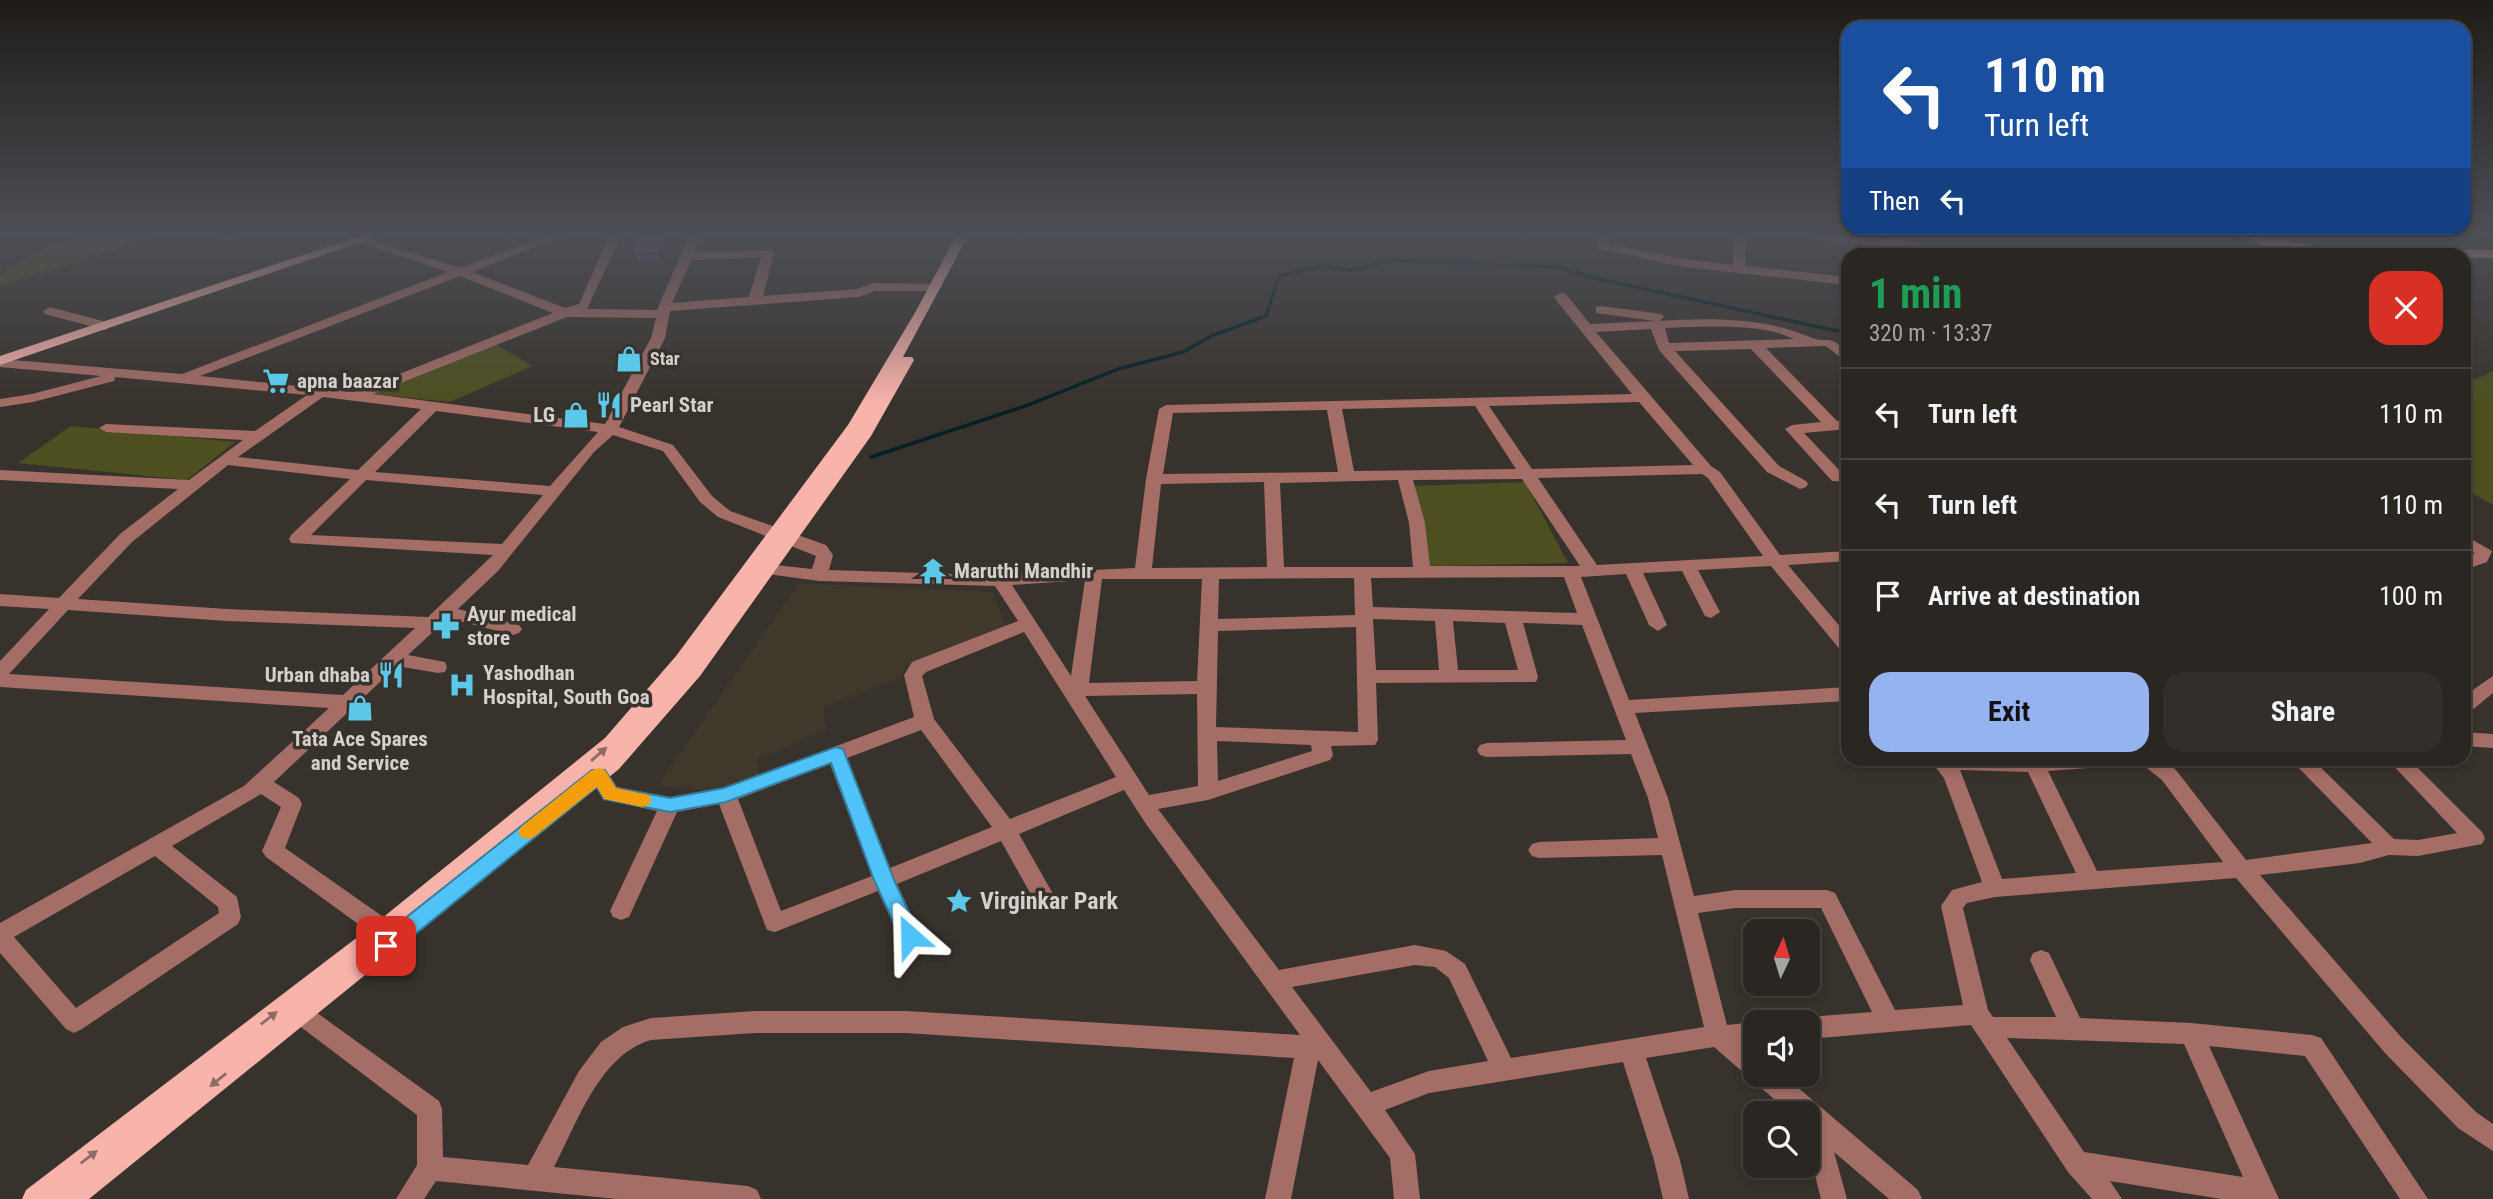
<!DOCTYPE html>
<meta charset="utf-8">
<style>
:root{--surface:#2a2621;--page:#322e2a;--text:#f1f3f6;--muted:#a5a5a5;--line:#46433f;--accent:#95b2f1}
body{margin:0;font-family:"Roboto Condensed",sans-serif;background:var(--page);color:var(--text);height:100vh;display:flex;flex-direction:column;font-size:26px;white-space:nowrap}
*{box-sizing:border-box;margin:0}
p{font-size:23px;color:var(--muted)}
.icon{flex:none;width:38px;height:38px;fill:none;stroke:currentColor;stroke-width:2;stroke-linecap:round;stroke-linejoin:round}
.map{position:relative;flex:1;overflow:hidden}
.panel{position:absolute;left:1841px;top:248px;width:630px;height:518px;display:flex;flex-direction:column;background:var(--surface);border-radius:21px;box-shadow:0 4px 10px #0003,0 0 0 2px var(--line)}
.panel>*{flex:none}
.banner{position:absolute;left:1841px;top:21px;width:630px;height:214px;border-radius:21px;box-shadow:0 4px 10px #0003,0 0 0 2px var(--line);background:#1a4fa0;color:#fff;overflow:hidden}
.needle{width:46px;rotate:4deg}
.tools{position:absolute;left:1743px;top:919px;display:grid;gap:14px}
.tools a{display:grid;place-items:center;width:77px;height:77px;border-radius:14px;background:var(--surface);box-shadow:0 4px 10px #0003,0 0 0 2px var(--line);font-size:35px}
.pin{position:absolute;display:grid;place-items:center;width:60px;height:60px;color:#fff;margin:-30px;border-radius:14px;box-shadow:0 4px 10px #0006}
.me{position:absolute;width:77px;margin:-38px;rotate:335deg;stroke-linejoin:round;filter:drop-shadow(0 0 5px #0008)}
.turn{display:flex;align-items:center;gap:24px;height:147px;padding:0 28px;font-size:32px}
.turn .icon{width:91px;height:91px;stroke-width:2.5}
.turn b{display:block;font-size:49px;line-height:60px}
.then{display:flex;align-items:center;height:66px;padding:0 28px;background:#0003;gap:14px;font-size:26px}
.round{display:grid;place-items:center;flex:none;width:74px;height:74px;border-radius:21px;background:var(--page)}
.overview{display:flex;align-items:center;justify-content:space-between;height:119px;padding:0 28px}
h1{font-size:42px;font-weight:700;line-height:52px;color:#1e9e55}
.action{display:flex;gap:14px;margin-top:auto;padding:14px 28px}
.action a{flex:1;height:80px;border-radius:21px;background:var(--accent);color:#111;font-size:28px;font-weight:700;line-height:80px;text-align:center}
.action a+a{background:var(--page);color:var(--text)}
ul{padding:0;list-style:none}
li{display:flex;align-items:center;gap:21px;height:91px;padding:0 28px;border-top:2px solid var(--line)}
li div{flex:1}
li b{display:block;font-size:26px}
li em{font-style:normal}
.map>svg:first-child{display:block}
.built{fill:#41382c}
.green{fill:#4d4f20}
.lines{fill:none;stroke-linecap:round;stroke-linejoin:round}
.stream{stroke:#001f26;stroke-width:3.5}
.minor{fill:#a46d66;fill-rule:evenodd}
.major{fill:#f8b3aa;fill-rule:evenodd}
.wall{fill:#664072}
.shaded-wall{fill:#4f3452}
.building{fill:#724f7b;stroke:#816488;stroke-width:2}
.oneway{fill:#8e6c65}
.route{fill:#4fc3f7;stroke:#337fa1;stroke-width:2}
.slow{fill:#f59e0b}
.labels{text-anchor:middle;stroke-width:7;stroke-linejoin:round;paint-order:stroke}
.far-poi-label{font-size:18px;font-weight:bold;fill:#d4d0cc;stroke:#38322c;text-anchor:start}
.poi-label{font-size:21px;font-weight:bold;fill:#d4d0cc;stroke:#38322c;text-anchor:start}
.near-poi-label{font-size:24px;font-weight:bold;fill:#d4d0cc;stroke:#38322c;text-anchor:start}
</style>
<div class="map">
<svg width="2493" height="1199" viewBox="0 0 2493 1199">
<rect width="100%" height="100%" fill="#38322c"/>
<path class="built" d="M799,583L993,592L1006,626L907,665L901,678L823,707L826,730L756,760L760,777L704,791L658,785Z"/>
<path class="green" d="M83,236L150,238L0,286V274L40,250Z
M493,343L532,366L450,402L373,394Z
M2493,371V505L2464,488V384Z
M71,426L235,442L187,480L18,463Z
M1525,482L1568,563L1427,566L1411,486Z"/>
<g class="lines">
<path class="stream" d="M1987,256L2006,246H2152L2233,241L2251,236
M871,457L1028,405L1118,369L1183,352L1211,336L1266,316L1279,276L1319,266L1351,270L1392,260L1556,267L1599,279L1842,332L1848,329"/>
<path class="minor" d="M220,236H234V237L228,241Z
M340,236H359L460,268L545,236H563L472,272L565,308L579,304L609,236H621L587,309L657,310L689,236H701L694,252L772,250L774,253L763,296L857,289L873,283L941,284L942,287L936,291H875L859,297L670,311L665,338L619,427L673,445L712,496L730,511L826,545L833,555L829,570L985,575L1135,568L1146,479L1159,409L1166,405L1632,394L1556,300L1554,297L1561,293L1566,294L1590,324L1655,321L1596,313V307L1601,306L1662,314L1664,317L1659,321C1710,318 1762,317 1810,337C1829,345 1826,332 1848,352V363L1826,346L1766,348L1837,421H1848V429L1804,433L1842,473L1848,472V482L1832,481L1785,429L1792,425L1821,422L1751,349L1675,351L1779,466L1806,481L1808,484L1806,487L1800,489L1767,472L1659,350L1651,329L1596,332L1711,466L1720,472L1780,555L1848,551V561L1788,565L1848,636V654L1842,652L1771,566L1698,570L1720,612L1711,618L1705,616L1682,571L1643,573L1667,625L1658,631L1649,625L1626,574L1581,577L1629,700L1848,687V701L1635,713L1668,798L1694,896L1735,890H1827L1835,893L1895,1010L1963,1005L1941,906L1952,890L1982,882L1944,778L1930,760H2111L2108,765L2101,767L2048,771L2097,871L2223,862L2162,780L2143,765L2140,760H2163L2176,770L2246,860L2372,843L2291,760H2313L2394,839L2418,840L2457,833L2388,760H2410L2482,832L2485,838L2482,844L2418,856L2389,855L2360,863L2260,875L2401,1037L2476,1112L2493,1124V1151L2458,1128L2385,1053L2236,878L1995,897L1967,903L1963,908L1988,1010L1993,1017H2056L2030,960L2033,953L2041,950L2049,953L2080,1018L2191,1023L2312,1035L2321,1038L2428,1199H2400L2305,1056L2209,1046L2279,1199H2221L2110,1181L2122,1199H2092L2068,1172L1971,1025L1808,1039V1022L1800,1021L1808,1017L1872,1012L1821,908H1735L1698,913L1727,1025L1755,1022V1044H1745L1755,1053V1074H1782L1918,1190L1922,1199H1889L1834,1152L1847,1199H1821L1808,1147V1113H1790L1714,1047L1646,1058L1680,1160L1689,1199H1663L1654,1160L1623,1062L1429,1093L1385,1110L1415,1154L1420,1199H1394L1390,1158L1318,1060L1291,1199H1265L1294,1058L906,1033H755L651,1040C599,1055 577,1124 554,1167L748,1186L757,1190L761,1199H617L436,1181L424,1199H396L417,1165V1115L293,1021L289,1014L293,1007L301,1004L309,1007L439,1101L442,1109L443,1157L528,1165L579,1071L601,1042L623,1027L651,1018L755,1011H906L1300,1035L1146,824L1124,790L1019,834L1057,901L1054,907L1046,910L1038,907L1001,841L897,884L921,936L918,943L910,945L902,943L878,891L775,932L767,930L719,804L677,812L629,917L621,920L613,917L610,911L657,811L603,799L589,775L592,770L599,767L606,770L617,787L670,797L724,788L914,717L904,675L912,662L1018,621L995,586L819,581L760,573L757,569L760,565L766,564L812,569L816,556L718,517L700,502L663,451L613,435L594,452L498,571L458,609L519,625L522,629L519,633L513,635L448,618L408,655L445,662L447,667L445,672L438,673L397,666L274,782L299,798L302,804L285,848L392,923L395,930L392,937L384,939L376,937L266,857L262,851L281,807L261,794L172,846L237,897L241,917L238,924L82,1029L74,1033L66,1029L0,953V923L244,786L329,708L0,687V661L49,609L0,606V594L59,598L120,534L178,489L0,480V470L189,480L243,440L106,432L99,428L106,424L255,431L307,395L115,377L114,381L33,402L0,407V399L32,394L101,376L0,367V359L182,374L448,272ZM761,257L749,297L672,303L691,260ZM460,276L553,313L354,392L200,376ZM567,317L656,318L651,338L605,424L373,394ZM1665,328C1700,327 1762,322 1793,339L1669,343ZM323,397L421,409L358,470L238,457ZM1639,402L1693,465L1532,469L1489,406ZM1475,406L1516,469L1354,471L1342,409ZM1327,410L1338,472L1163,474L1173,413ZM436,411L598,432L550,486L375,472ZM228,465L350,479L291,535L289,539L291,543L493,555L428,617L227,609L78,599L132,542ZM1702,474L1708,478L1763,556L1597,565L1538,478ZM1522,479L1580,566H1430L1425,523L1413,480ZM366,480L543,495L502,544L311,535ZM1398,480L1409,523L1413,567H1284L1280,483ZM1264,482L1267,567L1152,568L1161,484ZM1564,577L1577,613L1373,607L1371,578ZM1354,578L1355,615L1218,619L1219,579ZM1102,579H1202L1197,681L1089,683ZM1085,580L1071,676L1012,585ZM68,610L227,621L415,628L343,695L9,674ZM1373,619L1435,621L1439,670H1376ZM1453,621L1505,623L1518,670H1458ZM1523,623L1582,625L1626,740L1487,743L1480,745L1477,750L1480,755L1487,757L1631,754L1648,798L1658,838L1539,842L1532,844L1528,850L1532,856L1539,858L1662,855L1704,1027L1511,1058L1465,964L1446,951L1415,945L1279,970L1158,809L1208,800L1330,760L1333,755L1331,746L1375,745L1378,740L1376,683L1536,682L1538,677ZM1356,627L1358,732L1216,727L1218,631ZM1024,632L1116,777L1010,819L934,719L922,676L926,672ZM1197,694L1198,786L1149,795L1085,696ZM921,730L992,827L890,868L847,758ZM1217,741L1311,745L1312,751L1218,781ZM830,764L872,876L781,911L738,799ZM1960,770L2028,772L2076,873L2002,879ZM155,856L218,907L219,913L76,1008L14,937ZM1415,965L1435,967L1449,978L1488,1061L1429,1071L1371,1092L1292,987ZM2007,1038L2184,1044L2243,1177L2084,1152Z
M1597,236H1609V244L1684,259L1733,265V236H1745V266L1848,277V285L1684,267L1599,249Z
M1811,236H1858L1912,241L1918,245L1912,249L1817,240Z
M2287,243L2291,244V250L2250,256H2211L2217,252Z
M50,307L110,323L112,326L105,330L45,314L43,311Z
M2464,535L2492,551L2487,562L2464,570V559L2475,553L2464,547Z
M2493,676V693L2471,711L2464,713V696Z
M2464,732L2493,734V748L2464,746Z"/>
<path class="major" d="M360,236H379L0,365V356Z
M956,236H968L903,357H912L914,360L871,436L700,676L619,769L89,1199H22L26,1190L376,923L605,738L676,656L848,425L916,311Z
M2244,236H2260L2321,247L2493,250V258L2321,255L2263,246Z"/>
</g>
<path class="wall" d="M641,236H662L665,245L659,261L638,262L635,251Z"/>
<path class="shaded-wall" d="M661,236H662L665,245L659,261L656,250Z"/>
<path class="building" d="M641,236H661L656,250L635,251Z"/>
<defs><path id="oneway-solid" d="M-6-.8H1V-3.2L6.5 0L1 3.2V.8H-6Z" transform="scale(1.75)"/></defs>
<g class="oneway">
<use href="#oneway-solid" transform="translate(599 754) rotate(-41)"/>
<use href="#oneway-solid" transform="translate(269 1018) rotate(-38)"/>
<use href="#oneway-solid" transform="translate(218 1080) rotate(141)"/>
<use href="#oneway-solid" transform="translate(89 1157) rotate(-38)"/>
</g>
<linearGradient id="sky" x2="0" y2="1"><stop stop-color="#1f1c18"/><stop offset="0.58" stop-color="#4d4f56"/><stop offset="1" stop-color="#4d4f56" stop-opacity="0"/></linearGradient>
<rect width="2493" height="404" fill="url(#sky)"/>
<path class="route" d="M836,747L843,749L845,754L894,880L920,936L917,942L910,945L903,942L900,936L874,880L831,763L726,802L670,812L604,799L597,787L393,952L386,954L379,952L376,946L379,939L592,770H605L616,788L670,798L724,788Z"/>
<path class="slow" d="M599,768L605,770L616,788L649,795L651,800L649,805L642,807L604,799L597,787L534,837L528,839L521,837L518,832L521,827L592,770Z"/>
<defs>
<g id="shop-bare" transform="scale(2.1)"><path d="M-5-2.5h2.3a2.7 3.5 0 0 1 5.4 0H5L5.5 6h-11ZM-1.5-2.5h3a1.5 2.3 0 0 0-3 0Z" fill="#5ac8e6" stroke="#38322c" stroke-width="2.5" paint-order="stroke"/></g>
<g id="supermarket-bare" transform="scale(2.1)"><path d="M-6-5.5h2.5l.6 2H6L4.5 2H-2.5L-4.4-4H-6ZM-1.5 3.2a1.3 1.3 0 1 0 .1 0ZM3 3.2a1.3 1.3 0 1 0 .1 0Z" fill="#5ac8e6" stroke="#38322c" stroke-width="2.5" paint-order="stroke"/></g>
<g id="restaurant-bare" transform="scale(2.1)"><path d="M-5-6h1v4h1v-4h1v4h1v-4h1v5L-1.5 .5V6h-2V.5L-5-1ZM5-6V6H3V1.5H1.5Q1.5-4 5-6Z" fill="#5ac8e6" stroke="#38322c" stroke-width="2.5" paint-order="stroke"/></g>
<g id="temple-bare" transform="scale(2.1)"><path d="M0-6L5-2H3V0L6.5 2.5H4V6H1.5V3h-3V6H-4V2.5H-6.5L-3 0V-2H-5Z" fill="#5ac8e6" stroke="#38322c" stroke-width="2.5" paint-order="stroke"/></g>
<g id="pharmacy-bare" transform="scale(2.1)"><path d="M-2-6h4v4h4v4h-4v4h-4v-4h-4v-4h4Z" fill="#5ac8e6" stroke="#38322c" stroke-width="2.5" paint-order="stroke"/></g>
<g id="hospital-bare" transform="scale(2.1)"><path d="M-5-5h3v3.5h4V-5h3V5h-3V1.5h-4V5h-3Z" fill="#5ac8e6" stroke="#38322c" stroke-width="2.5" paint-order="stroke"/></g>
<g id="sight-bare" transform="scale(2.1)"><path d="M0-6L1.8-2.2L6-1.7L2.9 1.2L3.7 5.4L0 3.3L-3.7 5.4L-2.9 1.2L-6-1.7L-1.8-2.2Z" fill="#5ac8e6" stroke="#38322c" stroke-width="2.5" paint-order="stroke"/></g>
</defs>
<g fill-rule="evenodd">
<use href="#shop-bare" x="629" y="359"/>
<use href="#supermarket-bare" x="276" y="381"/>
<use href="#restaurant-bare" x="609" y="405"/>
<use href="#shop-bare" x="576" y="415"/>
<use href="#temple-bare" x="933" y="571"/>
<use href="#pharmacy-bare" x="446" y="626"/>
<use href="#restaurant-bare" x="391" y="675"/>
<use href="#hospital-bare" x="462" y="685"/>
<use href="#shop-bare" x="360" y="708"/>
<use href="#sight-bare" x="959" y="901"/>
</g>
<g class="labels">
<g class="far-poi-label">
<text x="650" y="365">Star</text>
</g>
<g class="poi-label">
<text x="297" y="388">apna baazar</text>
<text x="630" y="412">Pearl Star</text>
<text x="555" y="422" text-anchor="end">LG</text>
<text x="954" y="578">Maruthi Mandhir</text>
<text x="467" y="621">Ayur medical<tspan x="467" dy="24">store</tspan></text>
<text x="483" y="680">Yashodhan<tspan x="483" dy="24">Hospital, South Goa</tspan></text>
<text x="370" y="682" text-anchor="end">Urban dhaba</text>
<text x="360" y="746" text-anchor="middle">Tata Ace Spares<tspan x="360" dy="24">and Service</tspan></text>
</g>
<g class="near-poi-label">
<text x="980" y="909">Virginkar Park</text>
</g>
</g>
</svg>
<div class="tools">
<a><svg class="needle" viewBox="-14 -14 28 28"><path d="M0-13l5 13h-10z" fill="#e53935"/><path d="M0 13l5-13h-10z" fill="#a5a5a5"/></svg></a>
<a><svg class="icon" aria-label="sound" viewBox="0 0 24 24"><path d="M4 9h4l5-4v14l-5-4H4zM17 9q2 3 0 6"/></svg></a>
<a><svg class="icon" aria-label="search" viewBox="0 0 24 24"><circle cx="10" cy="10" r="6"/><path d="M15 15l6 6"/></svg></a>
</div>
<div class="pin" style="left:386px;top:946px;background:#d93025"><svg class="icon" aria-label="arrive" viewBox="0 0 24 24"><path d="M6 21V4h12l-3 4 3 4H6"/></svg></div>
<svg class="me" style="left:910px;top:936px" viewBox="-20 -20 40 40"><path d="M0-17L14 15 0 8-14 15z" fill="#4fc3f7" stroke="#fff" stroke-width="4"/></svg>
<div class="banner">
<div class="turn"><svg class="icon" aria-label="left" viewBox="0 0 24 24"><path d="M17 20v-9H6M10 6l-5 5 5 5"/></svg><div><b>110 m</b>Turn left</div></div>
<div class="then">Then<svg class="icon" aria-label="left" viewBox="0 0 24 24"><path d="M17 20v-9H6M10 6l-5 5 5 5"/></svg></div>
</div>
<section class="panel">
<div class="overview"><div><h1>1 min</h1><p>320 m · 13:37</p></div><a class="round" style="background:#d93025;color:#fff"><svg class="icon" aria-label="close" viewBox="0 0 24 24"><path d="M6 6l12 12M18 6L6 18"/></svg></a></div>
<ul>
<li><svg class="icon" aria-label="left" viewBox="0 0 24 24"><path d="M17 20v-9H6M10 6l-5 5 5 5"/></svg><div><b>Turn left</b></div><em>110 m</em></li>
<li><svg class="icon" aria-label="left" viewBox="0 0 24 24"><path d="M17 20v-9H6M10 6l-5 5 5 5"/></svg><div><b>Turn left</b></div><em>110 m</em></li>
<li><svg class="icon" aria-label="arrive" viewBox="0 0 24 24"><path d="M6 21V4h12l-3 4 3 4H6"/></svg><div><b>Arrive at destination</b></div><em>100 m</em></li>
</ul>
<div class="action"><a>Exit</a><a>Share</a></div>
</section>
</div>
